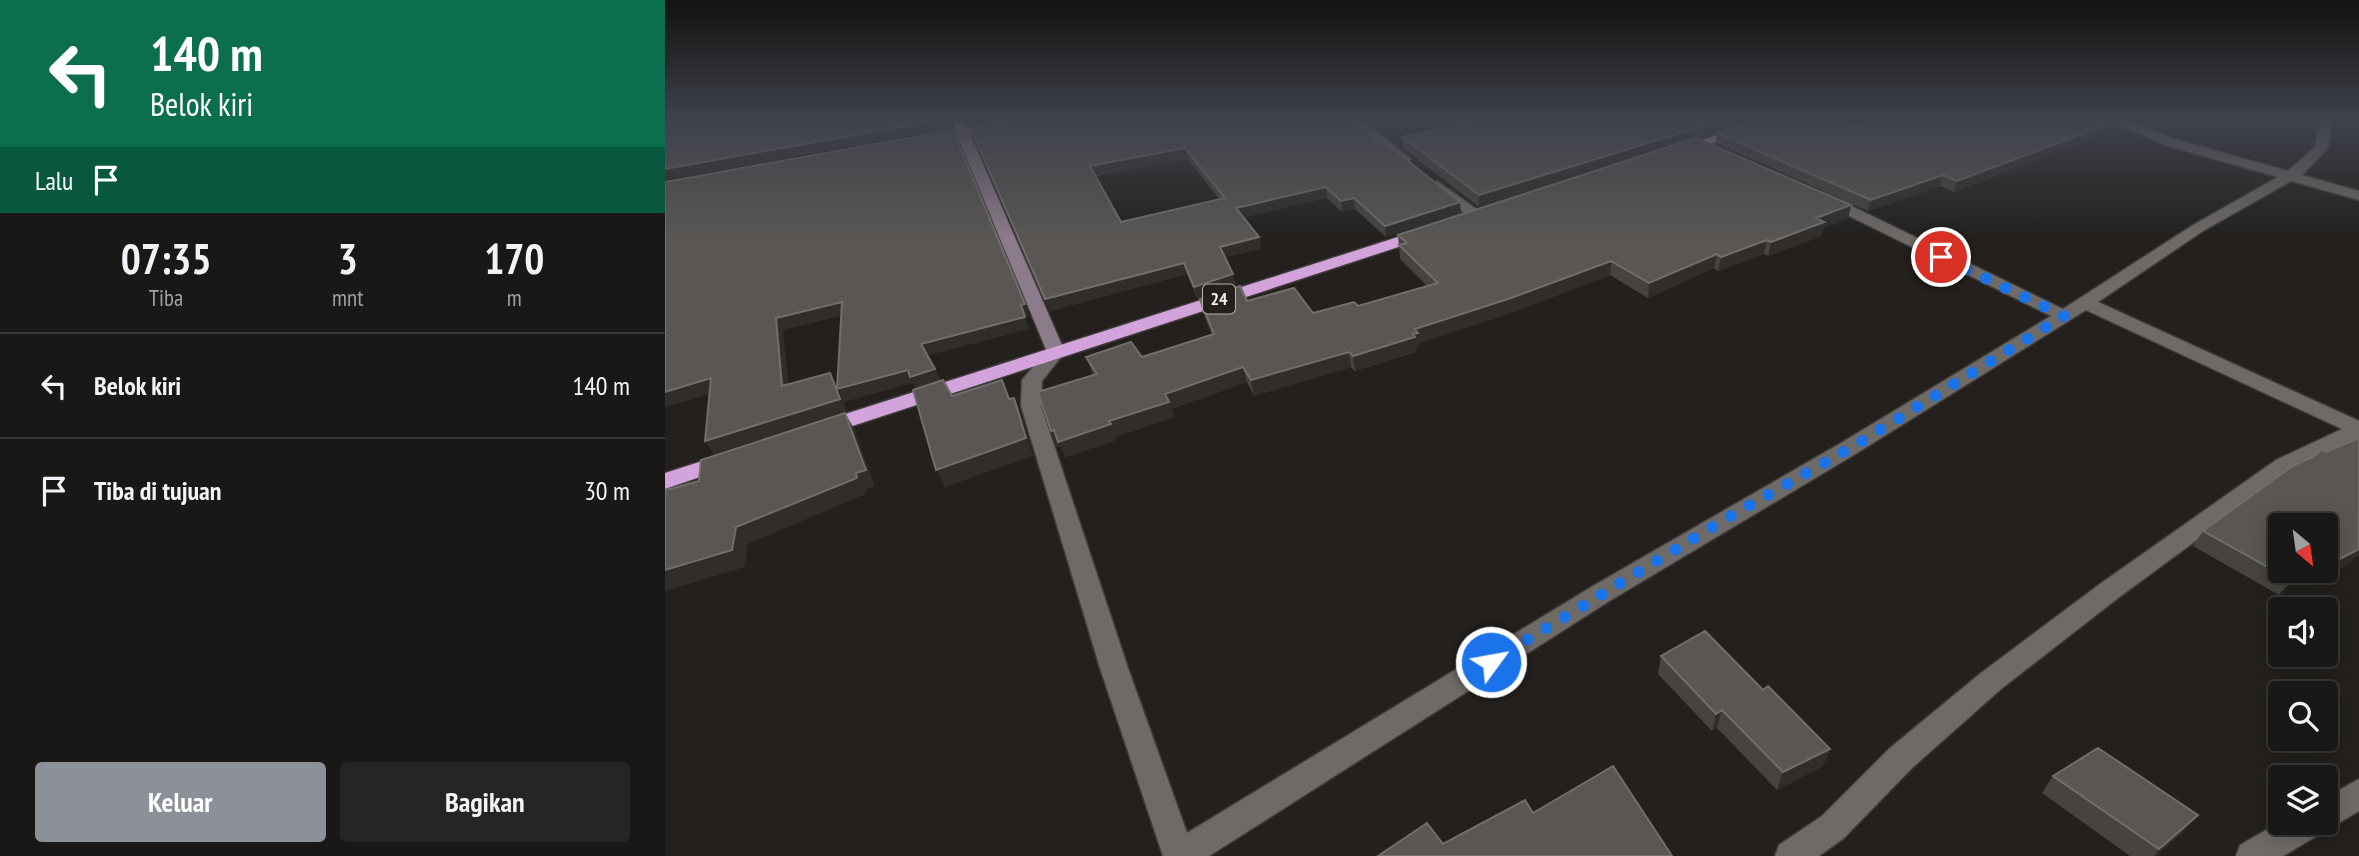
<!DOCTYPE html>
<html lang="id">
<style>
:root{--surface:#1a1816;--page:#272523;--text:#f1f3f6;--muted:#9fa0a1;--line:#383735;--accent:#8c9099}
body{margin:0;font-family:"PT Sans Narrow",sans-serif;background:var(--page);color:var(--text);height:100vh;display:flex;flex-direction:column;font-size:26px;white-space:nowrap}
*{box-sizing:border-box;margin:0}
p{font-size:23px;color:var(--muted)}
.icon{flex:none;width:38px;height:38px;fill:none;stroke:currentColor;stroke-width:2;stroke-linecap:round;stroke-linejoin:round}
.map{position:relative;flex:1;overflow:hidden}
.details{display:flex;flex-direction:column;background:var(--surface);width:665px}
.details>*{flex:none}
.hud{background:#0b6e4f;color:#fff;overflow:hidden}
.needle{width:46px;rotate:151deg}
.buttons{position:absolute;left:1603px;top:513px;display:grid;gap:14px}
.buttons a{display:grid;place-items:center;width:70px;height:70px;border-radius:7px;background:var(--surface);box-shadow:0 4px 18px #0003,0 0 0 2px var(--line);font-size:35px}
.pin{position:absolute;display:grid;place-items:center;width:60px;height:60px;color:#fff;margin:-30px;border:4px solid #fff;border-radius:50%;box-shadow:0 2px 7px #0007}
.me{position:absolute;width:77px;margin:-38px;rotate:58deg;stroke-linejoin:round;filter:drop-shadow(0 0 5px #0008)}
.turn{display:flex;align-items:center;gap:24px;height:147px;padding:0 35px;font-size:32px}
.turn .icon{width:91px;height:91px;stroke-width:2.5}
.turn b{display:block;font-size:49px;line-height:60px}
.then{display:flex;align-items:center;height:66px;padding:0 35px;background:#0003;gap:14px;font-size:26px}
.eta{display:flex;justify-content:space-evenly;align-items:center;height:119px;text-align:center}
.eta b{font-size:42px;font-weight:700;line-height:49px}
.button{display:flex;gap:14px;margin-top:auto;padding:14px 35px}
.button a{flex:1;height:80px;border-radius:7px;background:var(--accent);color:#fff;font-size:28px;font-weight:700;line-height:80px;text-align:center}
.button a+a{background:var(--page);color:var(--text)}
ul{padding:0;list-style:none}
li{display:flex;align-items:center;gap:21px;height:105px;padding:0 35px;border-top:2px solid var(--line)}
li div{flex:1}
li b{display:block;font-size:26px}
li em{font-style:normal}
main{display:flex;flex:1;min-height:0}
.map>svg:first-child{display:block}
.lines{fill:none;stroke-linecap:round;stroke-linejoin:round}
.street-casing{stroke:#3f3c3a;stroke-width:3}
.secondary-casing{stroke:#3f3c3a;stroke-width:3}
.highway-casing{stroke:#3f3c3a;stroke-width:3}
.street{fill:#6e6a67;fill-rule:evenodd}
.secondary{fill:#8c7b8a;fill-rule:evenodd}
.highway{fill:#d3a3db;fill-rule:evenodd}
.wall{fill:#464340;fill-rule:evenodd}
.shaded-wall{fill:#302d2a}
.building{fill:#595653;stroke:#716e6b;stroke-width:2;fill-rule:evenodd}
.route{stroke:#1a73e8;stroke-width:12;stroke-dasharray:0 21.6}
.labels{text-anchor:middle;stroke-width:7;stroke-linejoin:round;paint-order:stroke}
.shield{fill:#23201d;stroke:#b5b2b0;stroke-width:2}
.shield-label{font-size:18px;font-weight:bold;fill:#f3f1ef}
</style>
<main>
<section class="details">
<div class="hud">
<div class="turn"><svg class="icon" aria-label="left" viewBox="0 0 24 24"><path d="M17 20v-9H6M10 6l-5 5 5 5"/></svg><div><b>140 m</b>Belok kiri</div></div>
<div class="then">Lalu<svg class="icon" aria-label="arrive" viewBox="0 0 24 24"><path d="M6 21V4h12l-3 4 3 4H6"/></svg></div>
</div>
<div class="eta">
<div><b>07:35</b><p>Tiba</p></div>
<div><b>3</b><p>mnt</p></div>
<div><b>170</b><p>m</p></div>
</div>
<ul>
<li><svg class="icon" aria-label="left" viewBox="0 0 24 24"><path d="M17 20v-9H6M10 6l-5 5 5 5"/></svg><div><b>Belok kiri</b></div><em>140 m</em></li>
<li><svg class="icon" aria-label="arrive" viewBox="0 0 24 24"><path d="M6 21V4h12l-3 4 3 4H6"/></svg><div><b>Tiba di tujuan</b></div><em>30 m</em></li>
</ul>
<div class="button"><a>Keluar</a><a>Bagikan</a></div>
</section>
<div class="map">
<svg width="1694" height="856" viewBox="0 0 1694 856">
<rect width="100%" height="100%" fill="#23201d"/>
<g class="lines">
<g class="street-casing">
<path id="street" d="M682,119H696L746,159L744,162H734Z
M1440,119H1457L1513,140L1623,171L1650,147L1655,119H1667L1663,148L1637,175L1694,191V200L1626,181L1538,231L1433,302L1694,421V437L1627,470L1453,598L1336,689L1247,768L1179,838L1154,856H1110L1114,845L1157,816L1225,748L1316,673L1435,584L1611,460L1677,429L1421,310L1192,453L946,600L544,856H498L435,668L356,406L357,380L384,348H398L400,352L377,381L376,406L463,668L522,833L928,586L1176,443L1386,316L1154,201L1152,198L1154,195H1164L1398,309L1528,225L1613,177L1503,146Z
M772,181L817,213L820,216L817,219H807L767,188L765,185Z
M1694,779V811L1618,856H1571L1575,845L1615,822H1661V797Z"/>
</g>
<g class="secondary-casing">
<path id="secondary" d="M288,119H298L302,127L350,119H378L372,123L305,134L400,352L398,356H384L382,352L293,137L263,142L256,138L258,135L290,129Z"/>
</g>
<g class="highway-casing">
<path id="highway" d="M1097,119H1115L1020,153L1015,154L1008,150Z
M761,228L769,233L767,236L166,433H152L148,428L152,423Z
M62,453L70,455L73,460L70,465L0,489V473Z"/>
</g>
<use href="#street" class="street"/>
<use href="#secondary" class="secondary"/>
<use href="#highway" class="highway"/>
</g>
<path class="wall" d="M684,119L796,213L721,237L690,209L677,212L662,198L578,217L594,237L596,249L560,257L568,274L571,286L532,298L522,274L385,311L305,127ZM523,159L554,199L456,222L431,176Z
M789,119H1093L1032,138L1186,205L1183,219L1158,228L1156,236L1103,256L1099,254L1053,271L1049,268L983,298L945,275L846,313L754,343V347L751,348V352L690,371L686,367L589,396L582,382L506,409L509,417L450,437L451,440L400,457L395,446L392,447L386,431L428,375L421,357H477L547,335L538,313L535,299L582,301L648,313L693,306L762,286L735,259L733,235L932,170L814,207L738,148L737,137L797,124Z
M1451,127L1416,143L1289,192L1275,186L1203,211L1051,143L1052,133L1192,128Z
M1694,438V554L1680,566L1644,584L1631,576L1614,595L1528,546L1538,531L1626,467L1648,457L1657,449L1661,452ZM1615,525H1661V570H1615Z
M996,656L1098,690L1165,749L1158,766L1112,790L1052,728L1047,731L993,674Z
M1388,776L1518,832L1491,856H1465L1377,793Z"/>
<path class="shaded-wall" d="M279,119H286L287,128L0,180V169Z
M301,119H337L304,125Z
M1061,119H1093L814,207V195Z
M1451,119H1454L1451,127L1416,143L1289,192L1292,181Z
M520,148L523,159L428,176L425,166Z
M1278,175L1275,186L1203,211L1206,200Z
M661,187L662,198L573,219L571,208Z
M689,198L690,209L677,212L676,201Z
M795,202L796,213L721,237L720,226Z
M1186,205L1183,219L1158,228L1156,236L1103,256L1106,242L1151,218Z
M594,237L596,249L558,258L555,247Z
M1102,240L1099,254L1053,271L1056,257Z
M1052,254L1049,268L983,298L984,283Z
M946,261L945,275L846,313L754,343V347L751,348V352L690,371L688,356L750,329Z
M519,263L522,274L385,311L380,299Z
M568,274L571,286L532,298L529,287Z
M177,302L184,314L118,330L125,398L117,386L111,318Z
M360,304L364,316L360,317L364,329L261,356L256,344Z
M684,352L686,367L589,396L586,380Z
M578,367L582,382L506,409L509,417L450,437L451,440L400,457L393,442L444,421L500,394Z
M270,369L276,381L251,389L248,383L179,402L177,397L182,411L49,454L40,441L165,373L172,385L243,370Z
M46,378L55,391L0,407V392Z
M349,398L356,414L368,456L280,487L271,470Z
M180,413L189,429L210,486L200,490L201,494L83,544L80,567L0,591V570L71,527Z
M389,430L395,446L392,447L386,431Z
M1694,549V554L1680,566L1644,584L1655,570H1661V566Z
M1634,570H1635L1614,595Z
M1057,710L1052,728L1047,731L1051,714Z
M1165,749L1158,766L1112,790L1118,772Z
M1533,815L1518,832L1491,856H1489L1494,849Z"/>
<path class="building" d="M0,119H279L0,169Z
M352,119H684L714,143L719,142L795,202L720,226L689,198L676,201L661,187L571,208L594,237L555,247L568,274L529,287L519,263L380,299L305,127ZM520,148L560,198L456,222L425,166Z
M806,119H1061L814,195L737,137L810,121Z
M1095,119H1170L1192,128L1214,119H1451L1420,133L1292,181L1278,175L1206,200L1052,133Z
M288,130L360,304L356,305L360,317L256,344L270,369L245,377L243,370L172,389L177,302L111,318L117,386L165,373L175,399L40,441L46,378L0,392V182Z
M1031,138L1186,205L1151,218L1159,222L1106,242L1102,240L1056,257L1052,254L984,283L946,261L846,298L750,329L753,333L748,334L750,337L688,356L684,352L586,380L578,367L500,394L504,402L444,421L446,424L393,442L389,430L386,431L373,392L432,374L421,357L466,342L477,357L549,334L535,299L575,286L582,301L629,288L648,313L689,302L693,306L773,283L734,245L742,243L733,235Z
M278,380L287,396L337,380L344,399L349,398L361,438L271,470L248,390Z
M180,413L201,470L191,473L192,478L71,527L67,550L0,570V497L1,490L34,481L36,460Z
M1694,438V549L1692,550L1661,566V525H1615V570H1634L1626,580L1538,531L1626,467L1648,457L1657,449L1661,452Z
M1040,631L1098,690L1103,686L1165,749L1118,772L1057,710L1051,714L996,656Z
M1433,748L1533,815L1494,849L1388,776Z
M948,766L1007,856H713L762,823L778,844L860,800L868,813Z"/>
<linearGradient id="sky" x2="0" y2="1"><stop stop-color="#131210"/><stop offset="0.5" stop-color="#3f424c"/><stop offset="1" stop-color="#3f424c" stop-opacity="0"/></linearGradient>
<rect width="1694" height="239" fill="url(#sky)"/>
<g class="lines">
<path class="route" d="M826,662L1057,521L1184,449L1399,316L1276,257"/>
</g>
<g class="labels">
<rect class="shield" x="538" y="284.5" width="32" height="29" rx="5"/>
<g class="shield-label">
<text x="554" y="305">24</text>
</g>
</g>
</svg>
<div class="buttons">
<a><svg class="needle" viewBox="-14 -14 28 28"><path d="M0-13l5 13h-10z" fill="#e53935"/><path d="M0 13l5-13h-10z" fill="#9fa0a1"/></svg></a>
<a><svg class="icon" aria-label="sound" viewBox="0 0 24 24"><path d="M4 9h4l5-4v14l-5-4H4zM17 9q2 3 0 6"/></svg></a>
<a><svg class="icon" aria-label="search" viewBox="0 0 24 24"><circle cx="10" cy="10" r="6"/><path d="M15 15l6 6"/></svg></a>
<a><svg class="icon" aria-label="layers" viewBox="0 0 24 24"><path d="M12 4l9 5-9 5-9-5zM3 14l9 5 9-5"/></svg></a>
</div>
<div class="pin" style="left:1276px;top:257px;background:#d93025"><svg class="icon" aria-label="arrive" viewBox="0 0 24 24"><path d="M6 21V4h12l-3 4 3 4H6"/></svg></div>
<svg class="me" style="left:826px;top:662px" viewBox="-20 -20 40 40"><circle r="17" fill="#1a73e8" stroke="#fff" stroke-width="3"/><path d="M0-11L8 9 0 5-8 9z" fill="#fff"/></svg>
</div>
</main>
